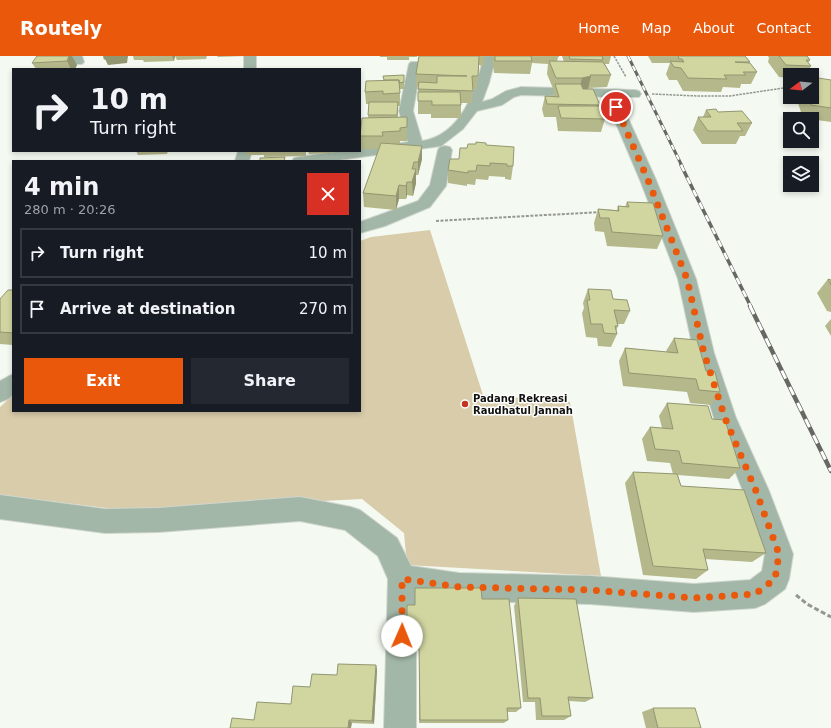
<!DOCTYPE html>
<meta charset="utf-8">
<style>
:root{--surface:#171b24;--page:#242831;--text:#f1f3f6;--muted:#9ea1a6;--line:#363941;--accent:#ea580c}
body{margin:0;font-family:"DejaVu Sans",sans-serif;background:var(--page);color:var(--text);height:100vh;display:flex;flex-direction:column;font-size:15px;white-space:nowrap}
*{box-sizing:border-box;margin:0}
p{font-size:13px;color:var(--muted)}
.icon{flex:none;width:22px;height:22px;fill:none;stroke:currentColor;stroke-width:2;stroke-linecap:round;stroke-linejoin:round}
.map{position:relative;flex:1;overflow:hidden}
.drawer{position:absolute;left:12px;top:104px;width:349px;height:252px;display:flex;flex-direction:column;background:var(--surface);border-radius:0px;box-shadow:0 2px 6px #0003}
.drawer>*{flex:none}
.top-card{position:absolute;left:12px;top:12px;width:349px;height:84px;border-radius:0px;box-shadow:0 2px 6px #0003;background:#171b24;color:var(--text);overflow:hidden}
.needle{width:26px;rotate:254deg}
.controls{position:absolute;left:783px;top:12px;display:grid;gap:8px}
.controls a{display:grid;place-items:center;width:36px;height:36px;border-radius:0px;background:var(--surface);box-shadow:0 2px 6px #0003;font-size:20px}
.pin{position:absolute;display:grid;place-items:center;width:34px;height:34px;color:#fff;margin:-17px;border:2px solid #fff;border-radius:50%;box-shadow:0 1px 4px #0007}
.me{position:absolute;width:44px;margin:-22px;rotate:1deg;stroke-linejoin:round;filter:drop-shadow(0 0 3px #0008)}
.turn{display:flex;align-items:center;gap:14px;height:84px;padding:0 12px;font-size:18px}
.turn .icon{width:52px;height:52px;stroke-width:2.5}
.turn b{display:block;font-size:28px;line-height:34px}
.round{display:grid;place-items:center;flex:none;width:42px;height:42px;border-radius:0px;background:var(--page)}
.summary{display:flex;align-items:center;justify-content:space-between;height:68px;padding:0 12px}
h1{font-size:24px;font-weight:800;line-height:30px}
.cta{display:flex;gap:8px;margin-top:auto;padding:8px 12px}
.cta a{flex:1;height:46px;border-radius:0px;background:var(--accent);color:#fff;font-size:16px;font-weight:800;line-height:46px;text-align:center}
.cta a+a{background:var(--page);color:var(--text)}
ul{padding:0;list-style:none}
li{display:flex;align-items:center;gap:12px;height:50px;margin:0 8px 6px;padding:0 4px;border:2px solid var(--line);border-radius:0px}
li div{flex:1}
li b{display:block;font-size:15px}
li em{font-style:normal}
header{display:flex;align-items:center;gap:24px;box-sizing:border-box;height:56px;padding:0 20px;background:var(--accent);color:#fff}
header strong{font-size:19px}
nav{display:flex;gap:22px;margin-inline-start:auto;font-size:14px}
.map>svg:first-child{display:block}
.green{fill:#d8ccaa}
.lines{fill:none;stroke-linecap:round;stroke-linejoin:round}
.street-casing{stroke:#d0d5cd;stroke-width:2}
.path-far2{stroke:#949891;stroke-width:1.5;stroke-dasharray:2.5 1;stroke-linecap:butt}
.path-far1{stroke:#949891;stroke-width:2;stroke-dasharray:3 1.5;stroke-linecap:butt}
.path{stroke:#949891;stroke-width:3;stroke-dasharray:5 2.5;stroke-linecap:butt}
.street{fill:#a2b7a7;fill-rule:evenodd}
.rail-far2-casing{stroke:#656863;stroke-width:3}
.rail-far1-casing{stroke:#656863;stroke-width:3.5}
.rail-casing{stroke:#656863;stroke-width:4.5}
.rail-far2{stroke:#fff;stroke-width:2;stroke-dasharray:5.5;stroke-linecap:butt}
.rail-far1{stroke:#fff;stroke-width:2.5;stroke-dasharray:7;stroke-linecap:butt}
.rail{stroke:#fff;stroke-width:3;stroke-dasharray:9;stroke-linecap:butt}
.wall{fill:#b4b88a}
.shaded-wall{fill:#929671}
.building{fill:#d1d6a1;stroke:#929671}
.route{stroke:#ea580c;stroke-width:7;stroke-dasharray:0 12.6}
.poi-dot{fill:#c1351e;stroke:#fff;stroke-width:1.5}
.labels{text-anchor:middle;stroke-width:3;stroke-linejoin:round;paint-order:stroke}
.poi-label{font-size:10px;font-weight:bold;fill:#10120f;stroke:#fff;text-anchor:start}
</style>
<header>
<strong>Routely</strong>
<nav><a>Home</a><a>Map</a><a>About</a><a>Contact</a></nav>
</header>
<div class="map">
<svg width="831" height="672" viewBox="0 0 831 672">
<rect width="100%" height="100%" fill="#f4faf1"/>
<path class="green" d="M430,174L483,339L570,346L601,520L407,509L404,477L362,443L131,455L0,439V351L13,339V355H360V185L371,181Z"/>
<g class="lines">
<g class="street-casing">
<path id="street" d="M70,0H82L84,6L82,8H74Z
M244,0H256V13H244Z
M484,0H496L489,27L482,46L492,43L506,35L521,31L635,34L639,35L641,38L639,41H622L623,51L656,124L696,223L714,297L736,362L769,435L793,498L789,523L785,533L765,548L755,552L694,556L590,548L459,545L416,539V672H384L388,523L378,500L345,474L300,465L159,476L105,477L0,463V439L105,453L159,452L300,441L351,451L360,454L397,482L411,510L459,517L590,520L694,528L750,524L762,515L765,498L743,435L714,362L694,297L678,223L640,124L609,51L610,41L521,39L514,41L502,49L477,55L463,73L441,90L332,105H292L294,102L299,101L342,95H360V93L408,86L399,55L409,8L411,6H419L421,8L413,55L422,85C462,79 476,33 484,0Z
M445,90L450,91L452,94L446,130L430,151L385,170L360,177V166L418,145L430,129L438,94L440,91Z
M238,95H252L249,105H235Z
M13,318V339L8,343L0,346V325Z"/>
</g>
<path class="path-far2" d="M614,0L626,21
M652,38L697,40H730L790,31"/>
<path class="path-far1" d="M436,165L601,156"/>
<path class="path" d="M796,539L807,548L831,561"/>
<use href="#street" class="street"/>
<g class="rail-far2-casing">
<path id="rail-far2" d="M628,0L682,110"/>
</g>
<g class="rail-far1-casing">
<path id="rail-far1" d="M681,109L751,251"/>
</g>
<g class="rail-casing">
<path id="rail" d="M750,250L831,415"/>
</g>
<use href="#rail-far2" class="rail-far2"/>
<use href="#rail-far1" class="rail-far1"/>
<use href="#rail" class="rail"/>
</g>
<path class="wall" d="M72,0L77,9L75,13H36L32,7Z
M133,0H207L206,3L177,4L175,0L174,5L144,6L143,4H134Z
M217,0H245L218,1Z
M380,0H417V1H409V4H387V1H380Z
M419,0H485L484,10L479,9L477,33H473L472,47H461V62H431V58H418V30H416V18Z
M492,0H559V1H558L557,6H564L562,0H611L609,8H605L611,19L607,31L588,32V33L600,49V50L605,63L601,76L558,75L556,61H544L542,53L545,40L553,41L554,35L547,18L548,8L532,7L530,18L494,17Z
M648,0H745L750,6L749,7L757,16L751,28H741L740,32L723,31L721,36L683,35L677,24H669L666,18L670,7H652Z
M758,0H807L810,4L808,7L811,10L806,19H790V22L779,21L768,6L769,2L768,0Z
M831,24V66L803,62L796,41H812Z
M366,25L404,26V33H400V50H398V61H407V85H400V88L422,103L418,119H416V127L413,140L407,139L406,143H399L396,154L364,151L363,137L379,93H361L360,80L368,62L369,48H366L365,36Z
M706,54L718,56L752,67L745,80H740L736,88H702L693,74L698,61H703Z
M486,89L513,110L511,124L505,123V121L489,120L488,124L476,123L475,129L467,128V130L448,127V114L459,103L467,92Z
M136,95H168L167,98L138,99Z
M200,95H213L201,96Z
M246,95H306V100L264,101V99H247Z
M308,95H332V97L309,98Z
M334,95H356L334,96Z
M627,146L663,180L657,193L607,190L604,176L595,175L594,167L598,153L617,154L618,150L625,151Z
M828,223L831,224V256L827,255L817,237Z
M588,233L613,243L630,255L624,268H617L618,270L616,275L617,278L611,291L598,290L597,282L586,281L582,257L584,252L583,247Z
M13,234V289L0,288V243Z
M831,263V280L825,270Z
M674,282L706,315L720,336L711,349L690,347L687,336L623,330L619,305L625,292L667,296L666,295Z
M667,347L712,363L740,412L729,423L678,419L681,430L766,497L752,506L705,503L708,514L696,523L643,519L625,427L633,416L673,418L670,407L647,405L642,383L650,371L662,372L659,360Z
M518,542L593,642L585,646L569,645L571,660L564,664H536L535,646H523L514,550Z
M482,543L521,652L516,656H507L508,664L504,667H419V594H408L407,588L415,549Z
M376,609L377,614L374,668L352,667L254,664L291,648L337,619Z
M653,652L701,672H646L642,656Z"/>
<path class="shaded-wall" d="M69,0H72L77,9L75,13H71L67,5Z
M103,0H128L127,7L108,9L105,3L104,4Z
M172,0H175L174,5Z
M591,20L588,33L579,34L582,22Z
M422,90V103L418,119V106Z
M416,113V127L413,140L412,126Z
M407,126V139L406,143V130Z
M399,129V143L396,154V140Z
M376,609L377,614L374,668L372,665Z
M349,664L352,667L351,672H348Z"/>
<path class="building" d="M37,0H69L67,5L32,7Z
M419,0H479L478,20H472L473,35L418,33L419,26L437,27V20H467L416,18Z
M495,0H531L532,5H495Z
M569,0H602L603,4L570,3Z
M678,0H745L750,6H735L750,7L757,16H743L746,19H724L727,23L688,22L681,12L674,11L670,5L684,6L682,3H679Z
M779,0H807L810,4H806L811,10L786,9Z
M549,5L603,6L611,19H590L591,20L582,22H556Z
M404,19V26L399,27V24H384L383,20Z
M812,21L831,24V52L811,49L808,41H812Z
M399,24L400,37L383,38V35L365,36L366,25Z
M555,28H581L583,33H593L600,49L547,48L545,40L559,41Z
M418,36H460L461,49H432V45H418Z
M369,46H398L397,59H368Z
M558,50H600L605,63L561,62Z
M716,53L718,56L742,55L752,67H737L743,75H708L698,61H711L706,54Z
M407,61V71L400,72V75L382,76L383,80H360L362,62Z
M476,86L486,87V89L514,91L513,110H507V108L490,107V110L477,109L476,115H468V117L448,114L450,103H459L460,92H467L468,88H476Z
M381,87L422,90L418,106H414L412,113H416L412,126H407L406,130L399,129L396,140L363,137Z
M285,101L284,105H260V102Z
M627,146L653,147L663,180L612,176L609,162H600L598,153L619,155L618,150L629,151Z
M828,223L831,224V229Z
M588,233L611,234L613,243L627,244L630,255L614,254L618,270H615L617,278L604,277L602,268H591L587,244H590Z
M8,234H13V277L0,276V243Z
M674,282L697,284L706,315L715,316L720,336L699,334L696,323L629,317L625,292L678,297Z
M667,347L708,350L712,363L725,364L740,412L682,407L679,395L655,393L650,371L673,373Z
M633,416L677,418L681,430L744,434L766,497L703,493L708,514L653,510Z
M415,532H481L482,543H509L521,652H507L508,664H420L419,588H407V549H415Z
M518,542L576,543L593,642L568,641L571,660H542L540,642H528Z
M338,608L376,609L372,665L349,664L348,672H230L232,662L254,664L257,646L291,648L293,630L310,631L312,618L337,619Z
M653,652H695L701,672H658Z"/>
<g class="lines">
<path class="route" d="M402,580V523L459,531L590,534L694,542L755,538L775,523L779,498L756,435L725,362L704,297L687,223L648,124L616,51"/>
</g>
<circle class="poi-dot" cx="465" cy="348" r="4"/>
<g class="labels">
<g class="poi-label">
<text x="473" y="346">Padang Rekreasi<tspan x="473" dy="12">Raudhatul Jannah</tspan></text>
</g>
</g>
</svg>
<div class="controls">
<a><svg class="needle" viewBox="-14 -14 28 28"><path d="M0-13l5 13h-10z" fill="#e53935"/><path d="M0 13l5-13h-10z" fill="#9ea1a6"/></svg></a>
<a><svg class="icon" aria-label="search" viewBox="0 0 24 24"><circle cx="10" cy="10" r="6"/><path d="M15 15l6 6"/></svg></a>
<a><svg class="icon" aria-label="layers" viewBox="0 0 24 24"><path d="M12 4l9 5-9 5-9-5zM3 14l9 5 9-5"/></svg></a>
</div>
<div class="pin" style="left:616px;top:51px;background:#d93025"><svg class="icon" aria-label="arrive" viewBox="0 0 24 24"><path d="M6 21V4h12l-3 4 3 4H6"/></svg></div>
<svg class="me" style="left:402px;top:580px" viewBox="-20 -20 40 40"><circle r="19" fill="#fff"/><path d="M0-13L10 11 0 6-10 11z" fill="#ea580c"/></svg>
<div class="top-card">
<div class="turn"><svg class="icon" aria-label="right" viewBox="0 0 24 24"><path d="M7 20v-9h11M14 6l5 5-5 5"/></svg><div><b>10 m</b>Turn right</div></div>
</div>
<section class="drawer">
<div class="summary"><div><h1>4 min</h1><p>280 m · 20:26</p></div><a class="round" style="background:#d93025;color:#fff"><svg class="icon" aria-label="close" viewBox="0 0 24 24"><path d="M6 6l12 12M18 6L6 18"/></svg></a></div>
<ul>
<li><svg class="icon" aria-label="right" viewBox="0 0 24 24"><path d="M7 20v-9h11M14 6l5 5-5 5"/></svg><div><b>Turn right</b></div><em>10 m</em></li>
<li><svg class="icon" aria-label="arrive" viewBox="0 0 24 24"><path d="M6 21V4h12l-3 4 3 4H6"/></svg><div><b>Arrive at destination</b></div><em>270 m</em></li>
</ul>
<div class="cta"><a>Exit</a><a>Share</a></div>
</section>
</div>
